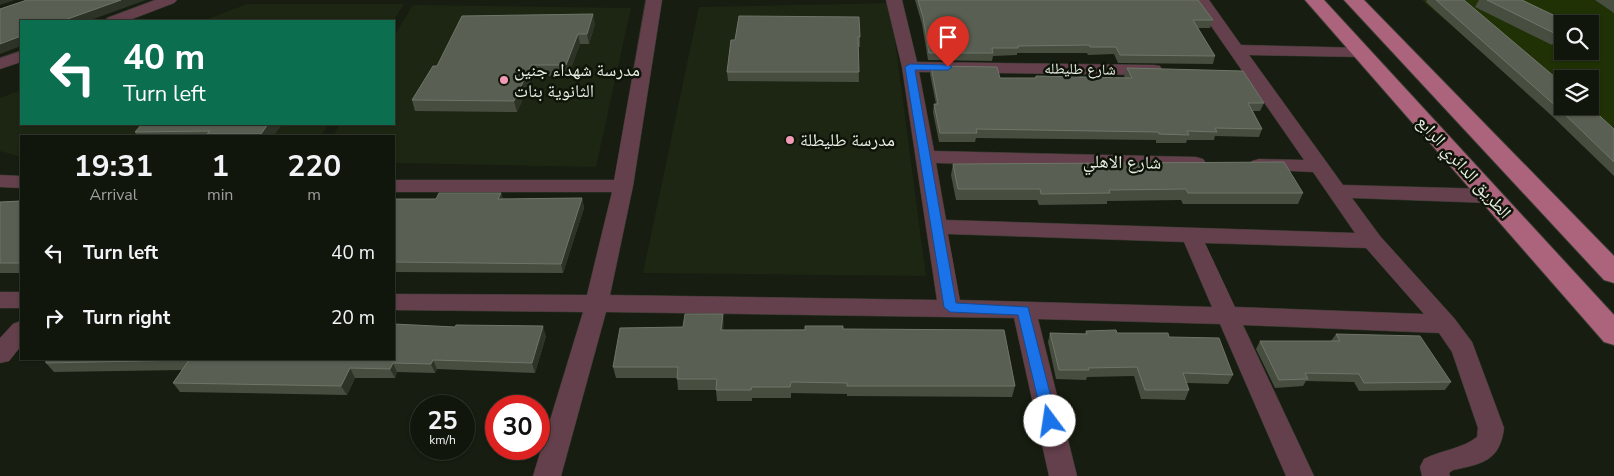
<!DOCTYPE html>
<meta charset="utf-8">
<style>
:root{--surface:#11160c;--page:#1a1f15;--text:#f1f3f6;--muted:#9c9f9d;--line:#30352d}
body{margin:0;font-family:"Nunito Sans","Noto Naskh Arabic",sans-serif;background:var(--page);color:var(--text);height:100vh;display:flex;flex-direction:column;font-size:19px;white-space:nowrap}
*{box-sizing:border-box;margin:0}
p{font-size:16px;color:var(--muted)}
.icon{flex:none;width:28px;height:28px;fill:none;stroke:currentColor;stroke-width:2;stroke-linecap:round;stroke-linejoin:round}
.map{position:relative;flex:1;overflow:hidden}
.details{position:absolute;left:20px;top:135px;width:375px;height:225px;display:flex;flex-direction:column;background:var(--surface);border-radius:0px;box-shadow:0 1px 4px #0004,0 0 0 1px var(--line)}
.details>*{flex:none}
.banner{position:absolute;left:20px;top:20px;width:375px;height:105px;border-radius:0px;box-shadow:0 1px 4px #0004,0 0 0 1px var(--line);background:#0b6e4f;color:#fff;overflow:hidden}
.buttons{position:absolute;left:1554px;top:15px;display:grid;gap:10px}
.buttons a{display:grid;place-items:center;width:45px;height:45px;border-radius:0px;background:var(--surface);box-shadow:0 1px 4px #0004,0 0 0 1px var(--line);font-size:25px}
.speed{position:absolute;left:410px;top:395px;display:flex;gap:10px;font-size:25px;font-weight:700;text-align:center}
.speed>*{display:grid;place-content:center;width:65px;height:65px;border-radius:50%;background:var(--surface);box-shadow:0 1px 4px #0004,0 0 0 1px var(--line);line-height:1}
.speed small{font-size:12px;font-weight:400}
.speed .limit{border:8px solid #d22;background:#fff;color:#111}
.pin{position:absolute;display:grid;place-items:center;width:42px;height:42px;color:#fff;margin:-51px -21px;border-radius:50% 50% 50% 0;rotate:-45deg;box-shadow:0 0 5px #0007}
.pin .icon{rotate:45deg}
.me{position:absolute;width:55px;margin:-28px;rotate:346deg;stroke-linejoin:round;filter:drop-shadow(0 0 4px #0008)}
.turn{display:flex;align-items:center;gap:18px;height:105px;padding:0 20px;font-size:22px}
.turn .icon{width:65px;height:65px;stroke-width:2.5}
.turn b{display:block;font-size:35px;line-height:42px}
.eta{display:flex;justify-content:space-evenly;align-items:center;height:85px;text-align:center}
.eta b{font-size:30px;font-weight:700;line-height:35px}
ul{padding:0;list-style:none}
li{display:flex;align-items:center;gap:15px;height:65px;padding:0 20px}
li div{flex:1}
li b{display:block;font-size:19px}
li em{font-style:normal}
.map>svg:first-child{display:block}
.built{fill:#1d2613}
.green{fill:#1f3105;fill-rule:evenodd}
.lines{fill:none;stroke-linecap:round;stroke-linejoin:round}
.minor-casing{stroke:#343a2e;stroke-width:1}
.major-casing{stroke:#343a2e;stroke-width:2}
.minor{fill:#63404b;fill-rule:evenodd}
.major{fill:#ab647c;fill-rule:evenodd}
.wall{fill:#474e40}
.shaded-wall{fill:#2d3326}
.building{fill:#595f52;stroke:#6f7669}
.route{fill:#1a73e8;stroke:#114b97}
.poi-dot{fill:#f09ab6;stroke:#0e1408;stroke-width:2}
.labels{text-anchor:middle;stroke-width:5;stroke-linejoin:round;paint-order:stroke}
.far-street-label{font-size:15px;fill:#e9eee5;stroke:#0e1408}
.poi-label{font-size:18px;fill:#e9eee5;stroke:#0e1408;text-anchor:start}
.street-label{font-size:18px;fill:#e9eee5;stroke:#0e1408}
</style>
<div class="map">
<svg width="1614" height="476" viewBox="0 0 1614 476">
<rect width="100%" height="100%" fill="#171d10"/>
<path class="built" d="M890,3L926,276L643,273L699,7Z
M247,4H404L393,21H203Z
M413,5L631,8L596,167L394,163V136H333L340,124H394V36Z
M21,90V124H329L321,136H21V157L0,151V98Z"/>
<path class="green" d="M1422,0H1614V132L1579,106H1590V79H1562V94L1520,85ZM1562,24H1590V51H1562Z"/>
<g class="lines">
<g class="minor-casing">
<path id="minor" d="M155,0H177L174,3L127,21H105L107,18Z
M646,0H662L633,186L610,295L937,300L902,67L886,0H902L917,62L1154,65L1160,66L1162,70L1160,74L1154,75L919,72L934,151L1196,157L1203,159L1206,163L1203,167L1196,169L936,163L946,220L1355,233L1313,172L1252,169L1249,165L1252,161L1259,159L1304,160L1193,0H1209L1241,45L1367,48L1369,52L1367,56L1361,57L1249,55L1343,185L1490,189L1497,191L1500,196L1497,201L1490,203L1352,198L1380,236L1454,318L1472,342L1504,428C1500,461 1482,464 1453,470L1449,473L1450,476H1422L1420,467L1424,459C1441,450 1462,449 1477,437L1478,428L1452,352L1439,333L1243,325L1314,476H1286L1220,324L1038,319L1077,476H1049L1014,318L606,312L561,476H533L583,312L394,310V294L587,295L612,192H394V180H614ZM948,234L1184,242L1212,307L960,300ZM1205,243L1366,248L1424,314L1235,307Z
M21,51V62L0,69V58Z
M0,175L21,176V188L0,187Z
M0,292H21V308H0Z
M21,321V346L9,361L0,363V338L13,324Z"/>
</g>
<g class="major-casing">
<path id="major" d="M1305,0H1324L1614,315V345L1604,342Z
M1344,0H1364L1614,256V283L1604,280Z"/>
</g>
<use href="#minor" class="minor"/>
<use href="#major" class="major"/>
</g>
<path class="wall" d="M915,0H1198L1213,20L1210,28H1198L1215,56L1213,64L1118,63L1114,54L1088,55L1087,53H1017V55L993,56L992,61L928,60L922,24Z
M1427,0H1464L1614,129V176L1552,116L1426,2Z
M1479,0H1522L1572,24L1562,41L1552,45L1475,7Z
M1595,0H1614V13Z
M595,24L589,44H580L568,76H533L517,112L415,111L412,100Z
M860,37V47H858L859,82L728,81L727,72L731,40Z
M931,66L1000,78H1035L1036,76L1125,78L1124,76L1127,68L1264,103L1260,111H1253L1262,129L1259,137L1215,136L1214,140H1187L1186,143H1156V140L976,138L975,142H939L933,112L934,104H936L930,74Z
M142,124H282L273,136H137L135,132Z
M953,164L1303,193L1298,204H1183L1181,200L1107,201V204L1039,205L1037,200H956L951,175Z
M501,193L503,199L582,198L584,208L563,273L394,272V199H436Z
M21,201V273H0V202Z
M723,314V330L843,329L1015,386L1012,397L847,396V394L791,393V398H752V401H717L716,390H678L677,378H616L613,367L683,327Z
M1086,331L1169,337L1233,375L1228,384L1186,383L1189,390L1185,400L1141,399L1134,376L1087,377L1086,380L1056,379L1048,342L1050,333L1085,334Z
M1336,334L1451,382L1445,390L1359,391L1354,382L1306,381L1303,386L1275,388L1256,349L1260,341H1331Z
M546,336L535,373L437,369L435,373L397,372L395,378H355L347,395L180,392L173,383L182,370L54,372L46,363Z"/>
<path class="shaded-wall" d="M0,0H15L0,5Z
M121,0H146L88,21H62Z
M593,14L595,24L589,44L587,34Z
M1562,33V41L1552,45L1558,35Z
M578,34L580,44L568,76L566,65Z
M21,36V46L0,54V44Z
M531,65L533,76L517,112L514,101Z
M268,124H282L273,136H262L261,134Z
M501,193L504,202L498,199Z
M582,198L584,208L563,273L561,264Z
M723,314L724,325L722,341L721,330Z
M543,326L546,336L535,373L532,363Z
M433,360L437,369L435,373L431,364Z
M393,363L397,372L395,378L390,369Z
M350,368L355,378L347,395L341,386Z"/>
<path class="building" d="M27,0H121L62,21H21V36L0,44V9Z
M918,0H1198L1213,20H1193L1215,56L1120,55L1116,47H1090L1089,45L1018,46V48H992L993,53H929L923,17Z
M1436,0H1464L1562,83V106H1589L1614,129V162L1558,108Z
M1487,0H1522L1572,24H1562V33L1558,35Z
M593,14L587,34H578L566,65H531L514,101L412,100L433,66H437L462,16Z
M739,16L859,17L860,37H858L859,72H727L731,40H735Z
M931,66L997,67L1000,78H1036V76L1132,78L1127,68L1243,71L1264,103H1248L1262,129L1215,128L1217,132L1187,131L1189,135L1159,134L1158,132L976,129L977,133H940L934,104H938Z
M142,124H268L261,134H207L210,131L135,132Z
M1284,162L1303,193H1188L1186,189L1109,190L1110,193L1041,194L1040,189H958L953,164Z
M439,193H501L498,199L582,198L561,264L394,262V199H436Z
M21,201V261L20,263H0V202Z
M685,314H723L721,330H805V326H843V329L1004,330L1015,386H847V383L791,382L790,387H752L751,390H716L717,379H677L678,367H613L620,328L683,327Z
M394,324L455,327L456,325L543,326L532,363L433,360L431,364L393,363L390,369L350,368L341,386L173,383L189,360L46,363V359H394Z
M1116,330L1117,333H1168L1169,337L1219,338L1233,375L1183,373L1189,390H1145L1137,367L1088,368L1089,370H1059L1050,333L1087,334L1086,331Z
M1336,334L1420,336L1451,382L1364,383L1359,374L1305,373L1308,379L1279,380L1260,341H1340Z"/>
<path class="route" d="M910,64L948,65L952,67L948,70H915L956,303L1028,307L1057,421L1055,425H1045L1043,421L1018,315L950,312L944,307L905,67Z"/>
<g class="poi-dot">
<circle cx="504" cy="80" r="5"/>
<circle cx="790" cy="140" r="5"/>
</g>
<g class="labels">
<g class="far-street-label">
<text transform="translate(1080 69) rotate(1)" y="5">شارع طليطله</text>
</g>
<g class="poi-label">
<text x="514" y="76">مدرسة شهداء جنين<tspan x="514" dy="21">الثانوية بنات</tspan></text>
<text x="800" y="146">مدرسة طليطلة</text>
</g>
<g class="street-label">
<text transform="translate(1122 162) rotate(1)" y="6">شارع الاهلي</text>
<text transform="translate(1464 167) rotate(48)" y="6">الطريق الدائري الرابع</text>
</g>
</g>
</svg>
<div class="buttons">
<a><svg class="icon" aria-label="search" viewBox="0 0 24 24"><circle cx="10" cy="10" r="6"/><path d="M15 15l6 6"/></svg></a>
<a><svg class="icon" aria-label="layers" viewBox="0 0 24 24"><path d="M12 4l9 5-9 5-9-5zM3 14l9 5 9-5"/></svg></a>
</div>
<div class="speed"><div>25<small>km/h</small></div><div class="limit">30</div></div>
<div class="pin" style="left:948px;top:67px;background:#d93025"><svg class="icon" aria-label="arrive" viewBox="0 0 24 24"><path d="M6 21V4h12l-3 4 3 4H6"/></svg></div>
<svg class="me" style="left:1050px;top:421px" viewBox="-20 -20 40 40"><circle r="19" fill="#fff"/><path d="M0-13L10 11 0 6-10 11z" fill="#1a73e8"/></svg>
<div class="banner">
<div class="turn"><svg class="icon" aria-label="left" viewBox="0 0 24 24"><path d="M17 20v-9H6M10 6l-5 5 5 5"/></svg><div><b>40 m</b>Turn left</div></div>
</div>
<section class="details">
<div class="eta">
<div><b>19:31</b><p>Arrival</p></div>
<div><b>1</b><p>min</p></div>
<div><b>220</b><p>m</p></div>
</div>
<ul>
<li><svg class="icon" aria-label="left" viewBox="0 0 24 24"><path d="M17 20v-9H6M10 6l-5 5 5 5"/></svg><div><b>Turn left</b></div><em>40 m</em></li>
<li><svg class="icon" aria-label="right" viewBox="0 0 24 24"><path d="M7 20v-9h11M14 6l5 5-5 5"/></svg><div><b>Turn right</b></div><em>20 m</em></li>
</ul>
</section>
</div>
